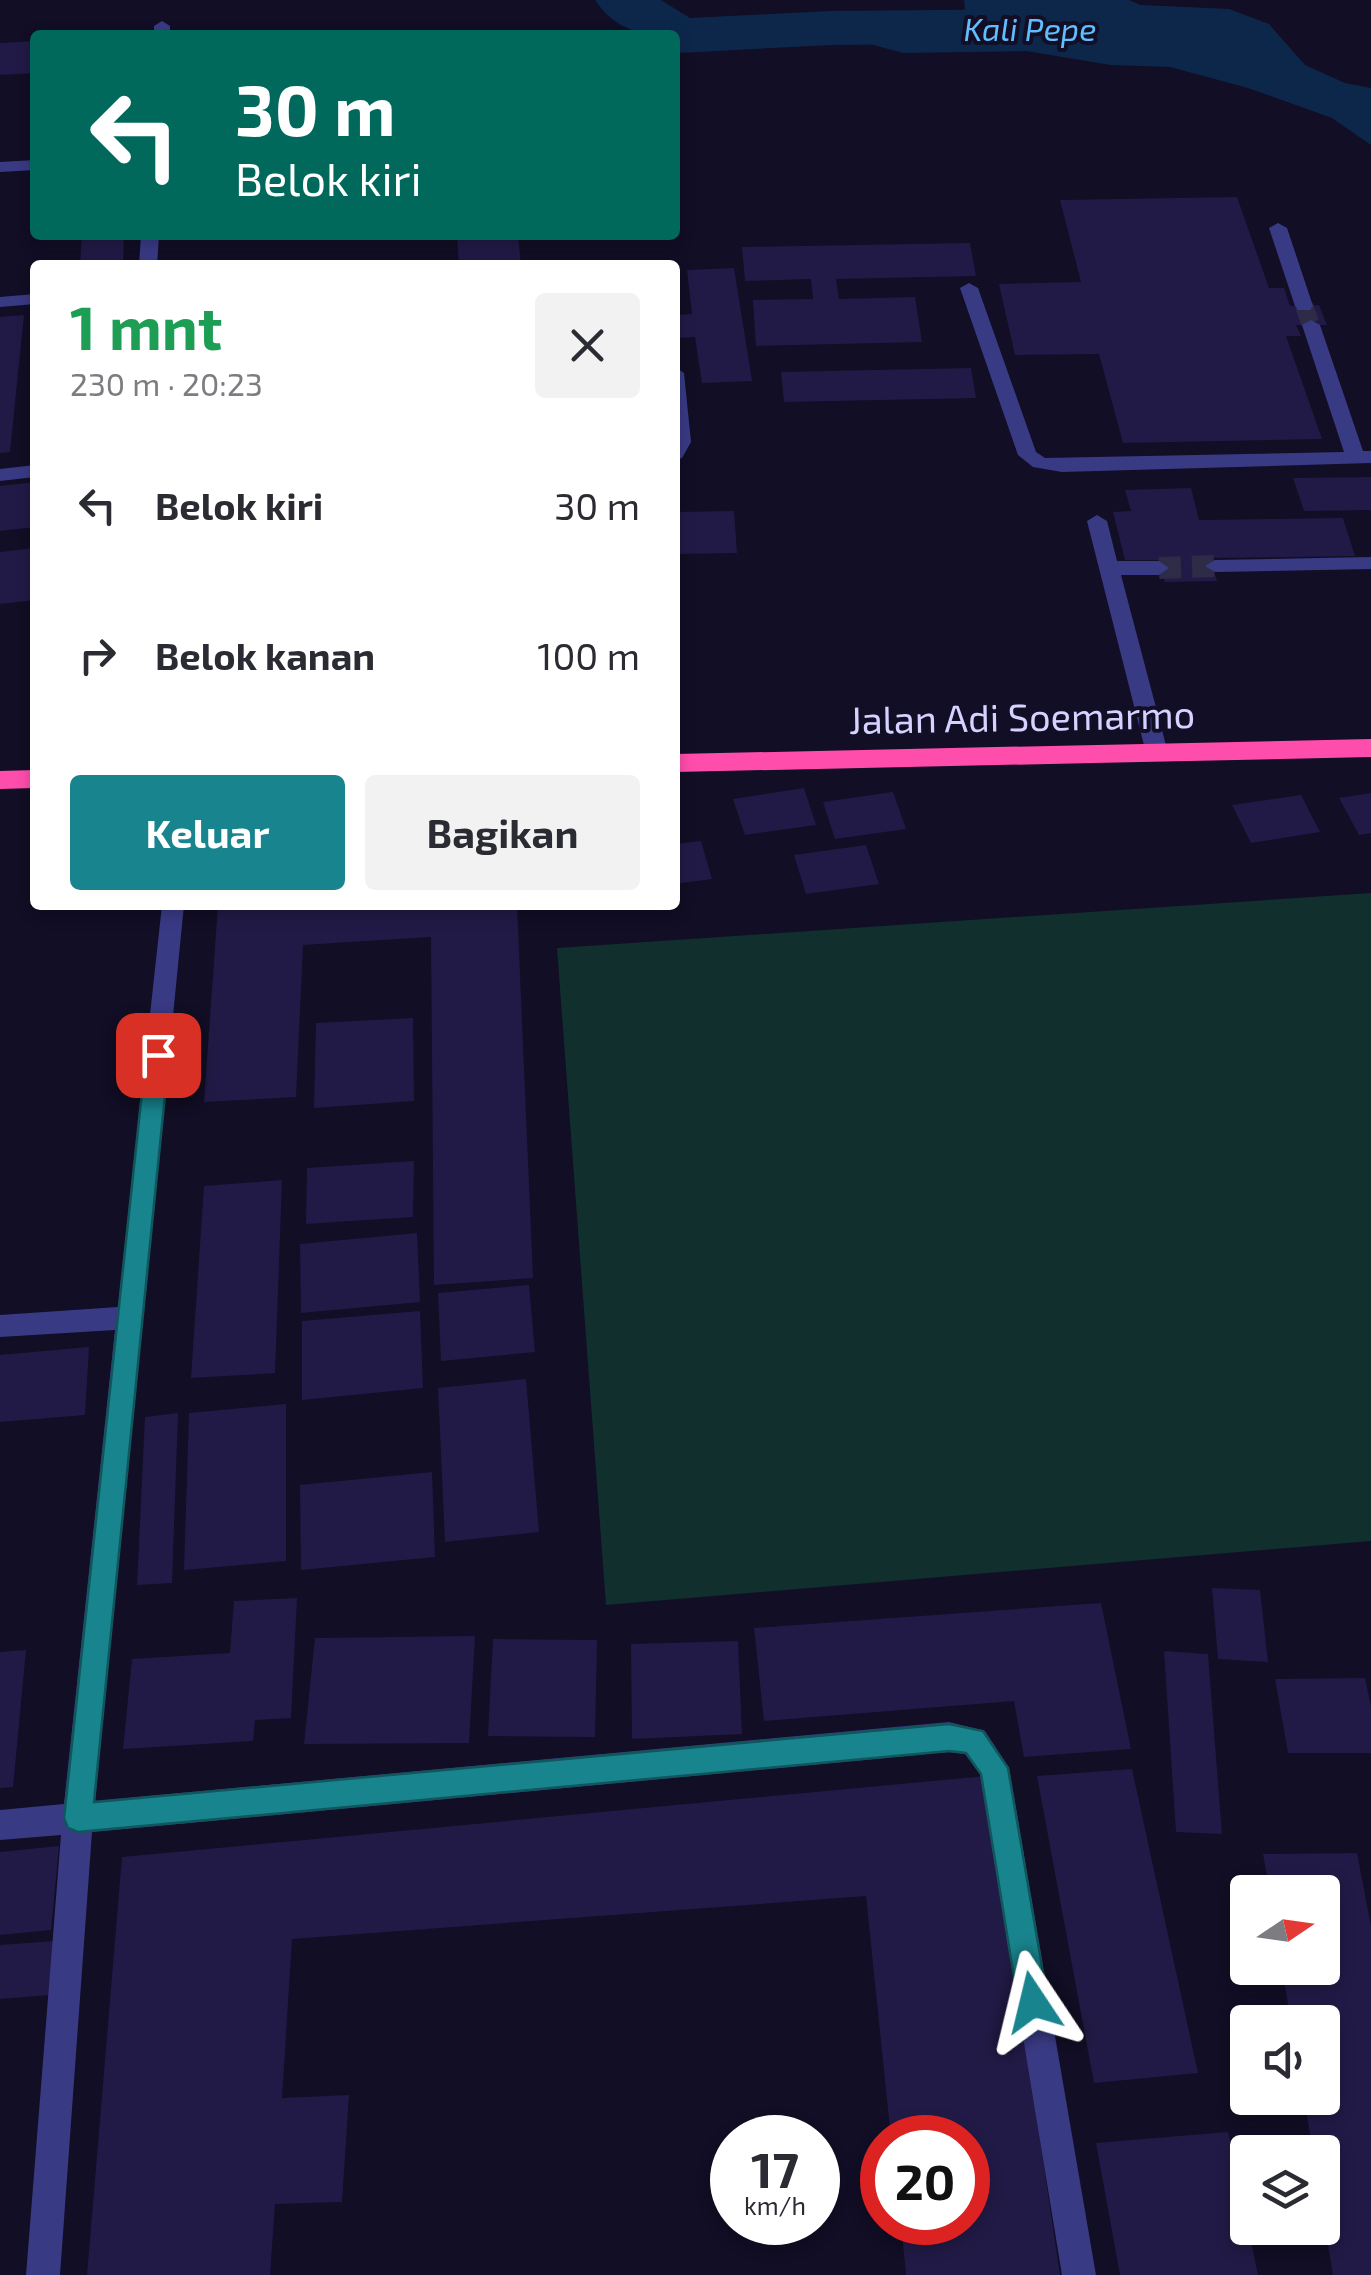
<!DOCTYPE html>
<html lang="id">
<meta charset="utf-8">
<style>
:root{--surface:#fff;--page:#f2f2f3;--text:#2b2b33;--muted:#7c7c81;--accent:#18848e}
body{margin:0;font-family:"Exo 2",sans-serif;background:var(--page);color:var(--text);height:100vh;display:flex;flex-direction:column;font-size:38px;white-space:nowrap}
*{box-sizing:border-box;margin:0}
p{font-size:32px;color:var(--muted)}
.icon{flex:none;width:55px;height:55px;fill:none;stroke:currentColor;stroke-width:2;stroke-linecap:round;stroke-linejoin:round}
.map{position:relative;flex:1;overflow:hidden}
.details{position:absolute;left:30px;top:260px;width:650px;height:650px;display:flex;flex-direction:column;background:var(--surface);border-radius:10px;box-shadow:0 5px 15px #0003}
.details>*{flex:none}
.top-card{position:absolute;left:30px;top:30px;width:650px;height:210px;border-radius:10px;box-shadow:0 5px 15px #0003;background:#00695c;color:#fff;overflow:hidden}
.needle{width:65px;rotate:77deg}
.fabs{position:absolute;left:1230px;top:1875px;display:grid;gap:20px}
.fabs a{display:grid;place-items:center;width:110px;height:110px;border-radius:10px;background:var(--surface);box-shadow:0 5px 15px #0003;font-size:50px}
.speed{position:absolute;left:710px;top:2115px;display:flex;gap:20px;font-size:50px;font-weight:700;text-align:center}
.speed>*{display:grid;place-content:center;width:130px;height:130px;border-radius:50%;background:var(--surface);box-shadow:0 5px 15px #0003;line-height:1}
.speed small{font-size:25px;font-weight:400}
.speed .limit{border:15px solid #d22;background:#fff;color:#111}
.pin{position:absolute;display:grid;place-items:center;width:85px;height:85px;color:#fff;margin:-42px;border-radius:20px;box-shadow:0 5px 15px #0006}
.me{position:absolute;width:110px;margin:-55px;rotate:350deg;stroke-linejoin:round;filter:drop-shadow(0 0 8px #0008)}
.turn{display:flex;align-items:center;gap:35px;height:210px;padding:0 40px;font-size:45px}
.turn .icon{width:130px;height:130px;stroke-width:2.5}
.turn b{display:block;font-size:70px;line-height:85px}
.round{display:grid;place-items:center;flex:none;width:105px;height:105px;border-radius:10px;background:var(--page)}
.overview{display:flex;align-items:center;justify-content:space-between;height:170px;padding:0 40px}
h1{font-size:60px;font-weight:700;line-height:75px;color:#1e9e55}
.button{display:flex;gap:20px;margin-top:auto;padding:20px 40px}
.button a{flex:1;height:115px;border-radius:10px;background:var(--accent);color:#fff;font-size:40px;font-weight:700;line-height:115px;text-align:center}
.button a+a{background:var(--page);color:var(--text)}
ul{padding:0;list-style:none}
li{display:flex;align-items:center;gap:30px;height:150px;padding:0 40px}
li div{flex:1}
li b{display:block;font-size:38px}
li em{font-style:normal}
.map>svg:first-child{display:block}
.green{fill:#112f2d}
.water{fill:#0d274b}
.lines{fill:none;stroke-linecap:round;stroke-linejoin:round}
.river{fill:#0d274b;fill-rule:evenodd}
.building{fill:#211a46}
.minor-tunnel-far1{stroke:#2e2b46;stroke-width:18;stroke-dasharray:18 9;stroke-linecap:butt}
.minor-tunnel{stroke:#2e2b46;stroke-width:22;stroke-dasharray:22 11;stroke-linecap:butt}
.minor{fill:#393a84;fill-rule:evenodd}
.highway{fill:#ff4dac;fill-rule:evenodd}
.route{fill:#18848e;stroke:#10565c;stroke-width:2.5}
.labels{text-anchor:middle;stroke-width:8;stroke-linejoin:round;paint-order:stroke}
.far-water-label{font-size:32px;font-style:italic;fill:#60beff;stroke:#110e25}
.street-label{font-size:38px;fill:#d5d2ff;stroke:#110e25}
</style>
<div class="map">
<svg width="1371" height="2275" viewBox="0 0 1371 2275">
<rect width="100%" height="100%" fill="#110e25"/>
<path class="green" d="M1371,893V1541L606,1605L557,948Z"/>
<path class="water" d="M964,0H1129L1141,5L1229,9L1269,24L1305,65L1345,83L1371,88V145L1332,118L1248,88L1170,67L1111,65L1026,51L903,53L866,43L929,27L965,9Z"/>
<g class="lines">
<path class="river" d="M595,0H661L690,18L830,11L1057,9L1077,14L1085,26L1077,38L1057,43L830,45L679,53L675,52V35C641,35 616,31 595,0Z"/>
</g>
<path class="building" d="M35,41V73L0,75V43Z
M1237,197L1269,288H1284L1290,306L1319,305L1327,325H1296L1301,336H1286L1322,439L1123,443L1099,354L1015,355L999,284L1081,282L1060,200Z
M82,235H124L123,265H80Z
M457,235H518L521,265H459Z
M970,243L976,276L836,279L839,299L915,297L922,342L756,346L753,300L813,299L811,279L745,281L742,247Z
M734,268L752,381L702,383L695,337L675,338V315L692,314L687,270Z
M24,315L10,452L0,453V317Z
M971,368L976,398L784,402L781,372Z
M1371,477V510L1304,511L1293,478Z
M35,482V527L0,531V486Z
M1191,488L1199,520L1343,518L1355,556L1210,558L1217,581L1165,582L1159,560H1125L1113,512L1131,511L1125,490Z
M734,511L737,553L675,554V512Z
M35,548V600L0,604V552Z
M804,788L816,825L745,835L733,799Z
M893,792L906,829L835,839L823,802Z
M1371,793V833L1359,835L1339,798Z
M1301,795L1320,832L1251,843L1232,805Z
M701,841L712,879L675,884V844Z
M866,845L879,884L806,894L794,855Z
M218,905H517L533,1278L434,1285L431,937L303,945L296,1097L204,1102Z
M413,1018L414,1101L314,1108L316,1023Z
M414,1161L413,1217L306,1224L307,1168Z
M282,1180L275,1373L191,1378L204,1186Z
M417,1233L420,1302L301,1313L300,1244Z
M529,1285L535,1352L441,1361L438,1293Z
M420,1311L423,1388L302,1400V1321Z
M89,1347L85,1415L0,1422V1355Z
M526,1379L539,1532L445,1542L438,1388Z
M286,1404V1561L184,1570L189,1413Z
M178,1413L172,1583L137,1585L145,1417Z
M432,1472L435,1557L301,1570L300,1485Z
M1212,1588L1260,1590L1268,1662L1218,1659Z
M297,1598L291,1718L255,1720L253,1741L123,1749L132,1659L230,1653L234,1601Z
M1101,1603L1131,1749L1024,1757L1014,1701L764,1721L754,1628Z
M475,1636L469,1743L304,1744L315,1638Z
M493,1639L597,1640L595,1737L488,1736Z
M738,1641L742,1734L632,1739L631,1644Z
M26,1650L13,1787L0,1788V1652Z
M1164,1651L1208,1654L1222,1834L1176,1832Z
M1365,1678L1371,1707V1753H1288L1275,1679Z
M1132,1769L1198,2073L1094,2083L1037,1776Z
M986,1776L1060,2275H906L901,2222H968V2138H891L866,1896L292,1939L282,2098L349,2095L342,2202L275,2204L270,2275H87L122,1857Z
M59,1846L51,1930L0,1935V1852Z
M1357,1853L1371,1926V2275H1333L1322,2210V2152H1313L1304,2098H1322V2022H1291L1282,1968H1322V1892H1270L1263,1854Z
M54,1941L50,1995L0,1999V1945Z
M1228,2132L1258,2275H1120L1096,2143Z"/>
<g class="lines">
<path class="minor-tunnel-far1" d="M1304,306L1311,325"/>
<path class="minor-tunnel" d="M1159,568L1215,566"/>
<path class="minor" d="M162,21L170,26V35H154V26Z
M35,160V170L0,172V162Z
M1278,223L1287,228L1313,306L1310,310H1298L1295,306L1269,228Z
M141,235H159L157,265H139Z
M969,283L978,288L1036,452L1045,458L1344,452L1302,325L1311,320L1320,325L1363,451H1371V463L1062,472L1033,467L1018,455L960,288Z
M35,294V304L0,307V297Z
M675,367L684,373L691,442L682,458L675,460Z
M35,465V477L0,481V469Z
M1097,515L1107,521L1117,561H1159L1169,568L1159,575H1121L1168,753L1157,761L1146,753L1087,521Z
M1371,557V569L1215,572L1205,566L1215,560Z
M162,905H184L95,1801L949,1722L985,1731L1009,1768L1096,2275H1062L980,1774L965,1754L949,1752L92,1832L60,2275H26L61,1835L0,1840V1810L64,1804L115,1330L0,1337V1315L118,1307Z"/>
<path class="highway" d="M1371,739V757L675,772V754Z
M35,770V788L0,789V771Z"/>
</g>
<path class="route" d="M158,1046L169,1055L94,1802L949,1724L983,1731L1008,1768L1048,2002L1044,2013L1033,2017L1023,2013L1018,2002L981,1774L966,1753L949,1751L78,1832L68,1828L64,1818L146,1055Z"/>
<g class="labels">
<g class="far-water-label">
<text x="1030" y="41">Kali Pepe</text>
</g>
<g class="street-label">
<text transform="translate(1022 718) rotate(-1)" y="13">Jalan Adi Soemarmo</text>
</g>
</g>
</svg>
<div class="fabs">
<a><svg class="needle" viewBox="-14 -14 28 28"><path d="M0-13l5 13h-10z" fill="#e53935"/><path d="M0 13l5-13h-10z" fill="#7c7c81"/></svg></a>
<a><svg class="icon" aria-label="sound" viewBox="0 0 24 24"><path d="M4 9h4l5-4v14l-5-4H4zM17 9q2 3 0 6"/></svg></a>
<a><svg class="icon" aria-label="layers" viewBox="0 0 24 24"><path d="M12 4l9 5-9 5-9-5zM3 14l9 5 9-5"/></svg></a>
</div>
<div class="speed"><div>17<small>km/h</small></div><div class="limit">20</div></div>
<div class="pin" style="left:158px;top:1055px;background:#d93025"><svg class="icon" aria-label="arrive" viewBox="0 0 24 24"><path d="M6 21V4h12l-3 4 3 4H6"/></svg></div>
<svg class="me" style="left:1033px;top:2002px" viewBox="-20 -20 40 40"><path d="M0-17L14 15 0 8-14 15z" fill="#18848e" stroke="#fff" stroke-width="4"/></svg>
<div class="top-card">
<div class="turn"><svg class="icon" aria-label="left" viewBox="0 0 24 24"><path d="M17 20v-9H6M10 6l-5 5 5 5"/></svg><div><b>30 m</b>Belok kiri</div></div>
</div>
<section class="details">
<div class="overview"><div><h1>1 mnt</h1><p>230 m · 20:23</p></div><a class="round"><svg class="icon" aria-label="close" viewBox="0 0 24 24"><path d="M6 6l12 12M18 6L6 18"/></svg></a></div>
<ul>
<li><svg class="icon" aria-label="left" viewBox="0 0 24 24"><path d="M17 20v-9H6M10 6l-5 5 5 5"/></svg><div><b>Belok kiri</b></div><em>30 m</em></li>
<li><svg class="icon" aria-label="right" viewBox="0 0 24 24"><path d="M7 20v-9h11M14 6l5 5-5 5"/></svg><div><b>Belok kanan</b></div><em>100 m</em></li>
</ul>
<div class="button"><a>Keluar</a><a>Bagikan</a></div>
</section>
</div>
